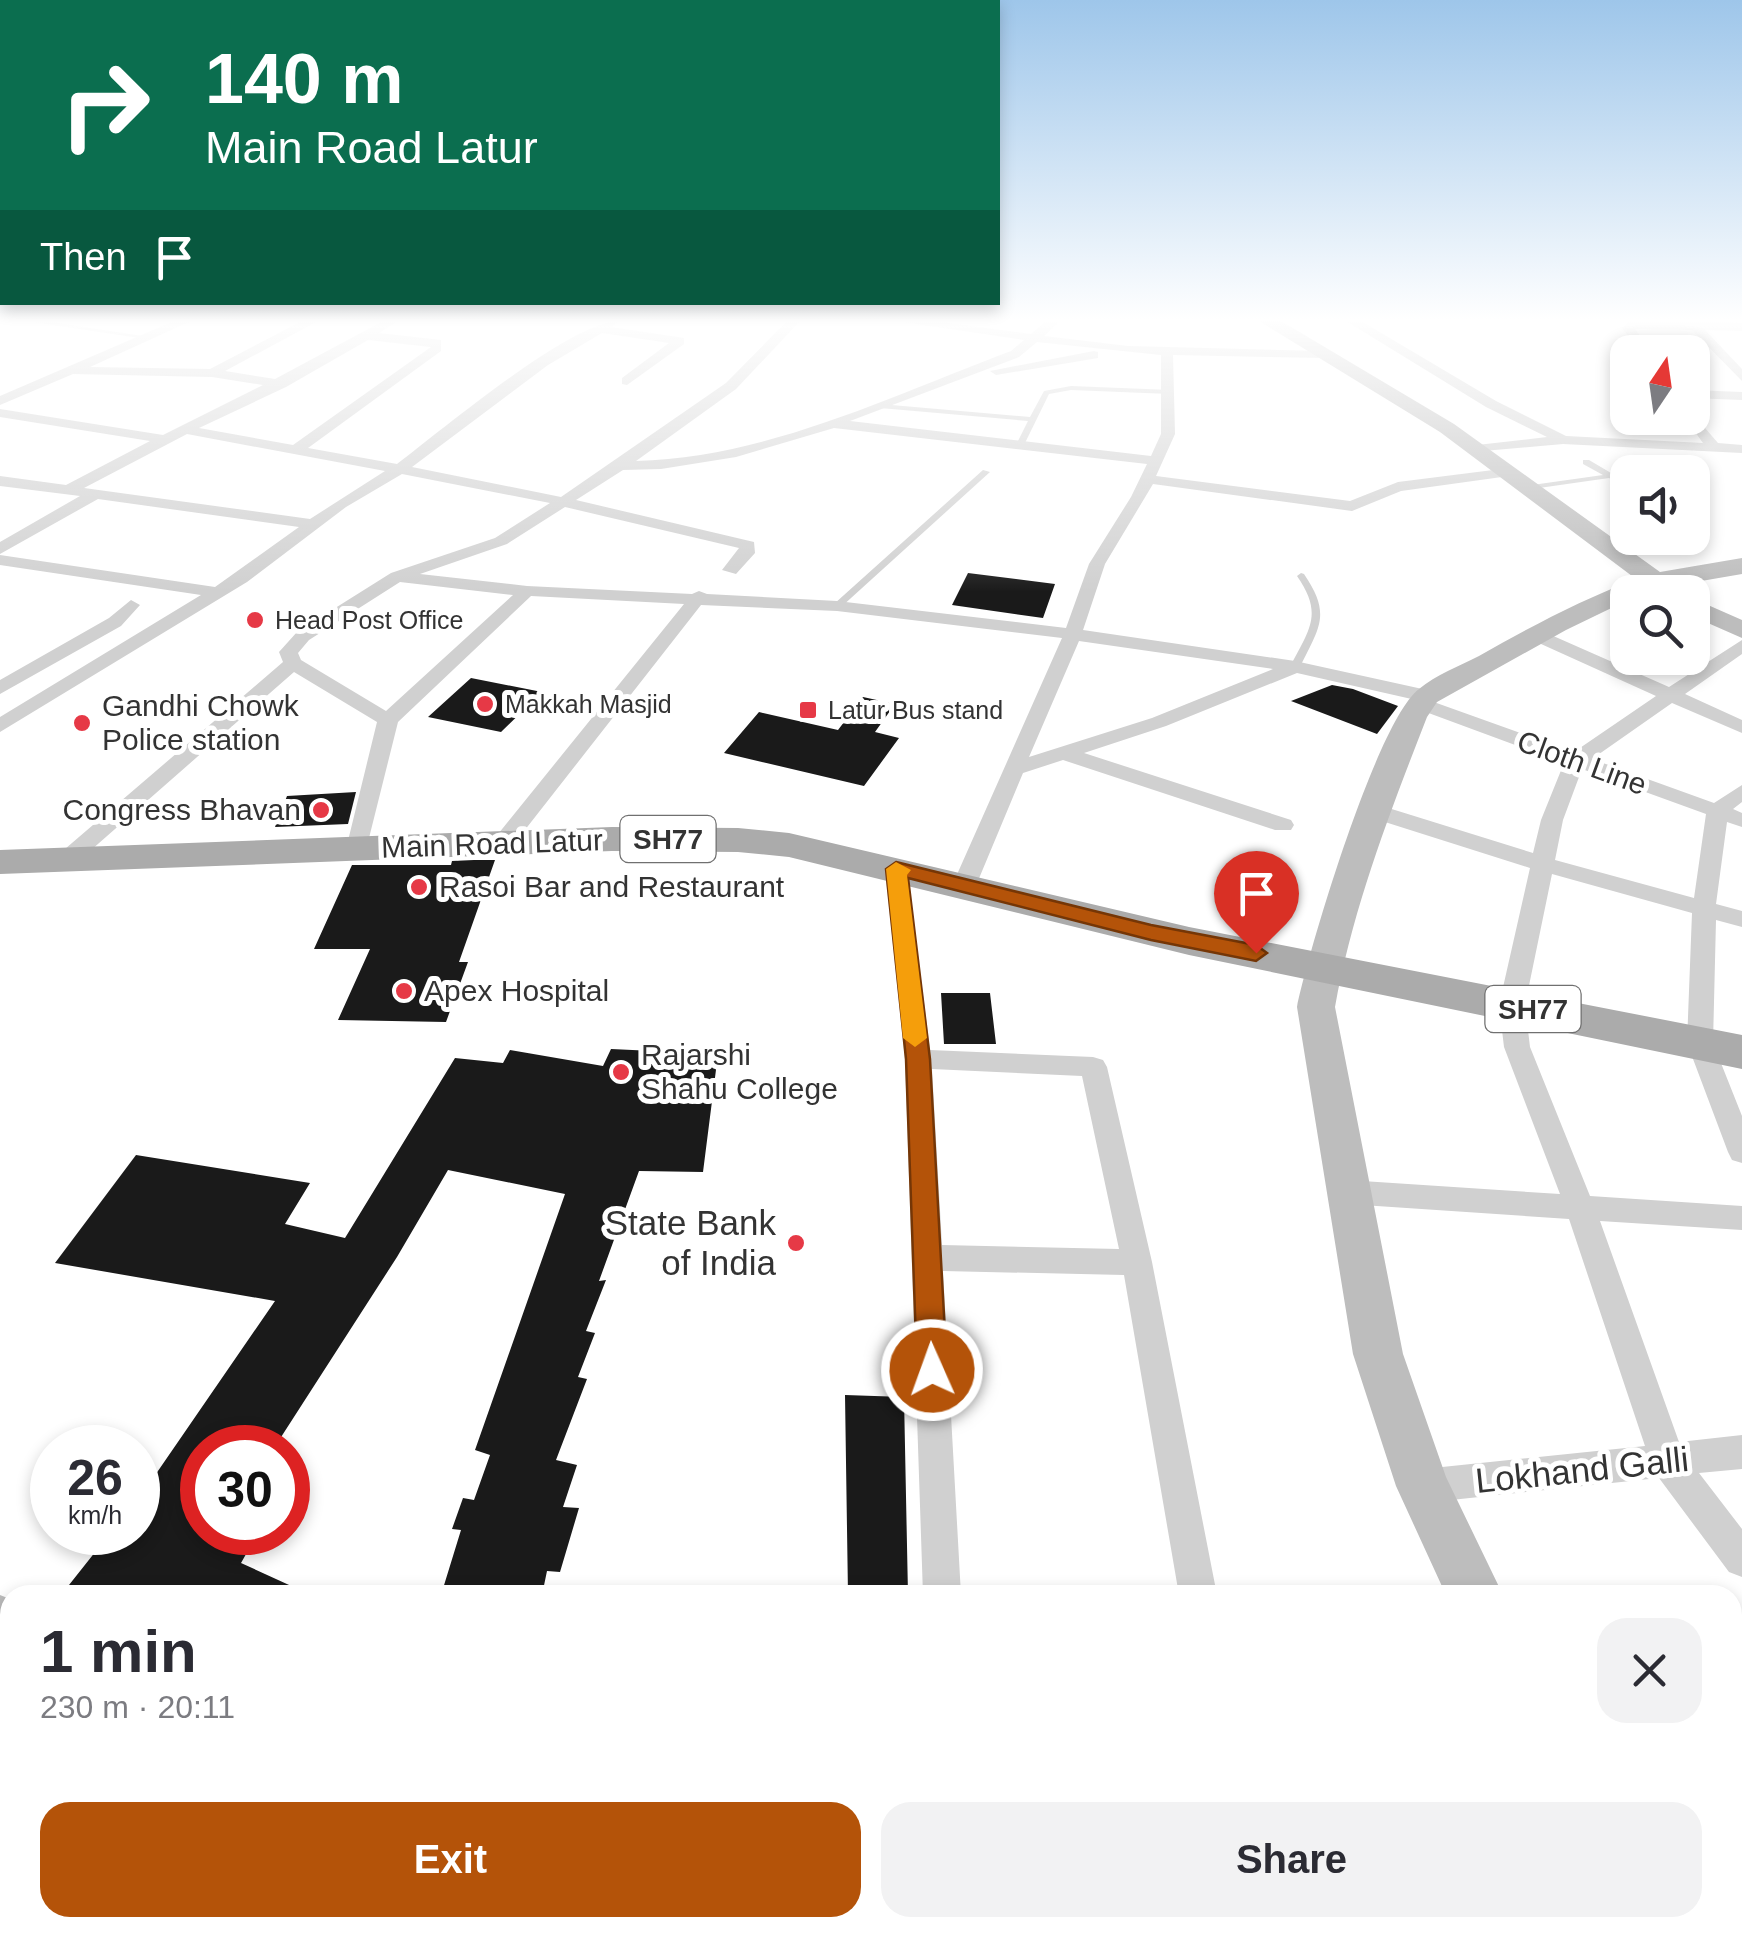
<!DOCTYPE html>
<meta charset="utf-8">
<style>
:root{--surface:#fff;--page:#f2f2f3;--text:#2b2b33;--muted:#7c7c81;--accent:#b45309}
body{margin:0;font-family:Arial,sans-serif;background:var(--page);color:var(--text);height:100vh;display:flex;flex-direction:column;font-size:38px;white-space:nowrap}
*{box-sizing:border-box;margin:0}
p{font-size:32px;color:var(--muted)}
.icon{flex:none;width:55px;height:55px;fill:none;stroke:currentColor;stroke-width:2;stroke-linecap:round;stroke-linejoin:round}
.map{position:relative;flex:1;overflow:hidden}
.panel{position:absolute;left:0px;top:1585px;width:1742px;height:352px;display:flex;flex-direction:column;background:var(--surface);border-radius:30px 30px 0 0;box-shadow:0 5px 15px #0003}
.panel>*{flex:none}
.hud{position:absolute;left:0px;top:0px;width:1000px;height:305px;box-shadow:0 5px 15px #0003;background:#0b6e4f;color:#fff;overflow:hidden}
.needle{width:65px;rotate:13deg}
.controls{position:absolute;left:1610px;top:335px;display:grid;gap:20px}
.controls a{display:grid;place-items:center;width:100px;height:100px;border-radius:20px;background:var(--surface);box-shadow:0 5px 15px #0003;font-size:50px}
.speed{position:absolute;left:30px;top:1425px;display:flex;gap:20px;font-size:50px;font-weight:700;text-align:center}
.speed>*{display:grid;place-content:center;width:130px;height:130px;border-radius:50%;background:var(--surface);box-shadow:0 5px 15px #0003;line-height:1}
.speed small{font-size:25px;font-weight:400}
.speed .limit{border:15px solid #d22;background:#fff;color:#111}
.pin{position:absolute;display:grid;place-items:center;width:85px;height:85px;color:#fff;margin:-102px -42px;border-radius:50% 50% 50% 0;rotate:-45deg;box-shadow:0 0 10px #0007}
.pin .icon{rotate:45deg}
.me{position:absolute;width:110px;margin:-55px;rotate:358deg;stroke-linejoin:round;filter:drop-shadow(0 0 8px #0008)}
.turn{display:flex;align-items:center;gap:35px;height:210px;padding:0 40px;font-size:45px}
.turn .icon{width:130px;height:130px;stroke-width:2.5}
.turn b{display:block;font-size:70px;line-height:85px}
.then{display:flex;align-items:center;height:95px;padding:0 40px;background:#0003;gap:20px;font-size:38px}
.round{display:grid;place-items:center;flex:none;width:105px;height:105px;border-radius:30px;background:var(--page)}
.head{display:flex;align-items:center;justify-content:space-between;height:170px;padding:0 40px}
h1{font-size:60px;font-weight:600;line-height:75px}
.button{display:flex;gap:20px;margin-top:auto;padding:20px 40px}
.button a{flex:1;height:115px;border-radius:30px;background:var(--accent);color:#fff;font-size:40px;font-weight:600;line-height:115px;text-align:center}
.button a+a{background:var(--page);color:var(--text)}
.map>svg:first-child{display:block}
.building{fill:#1a1a1a}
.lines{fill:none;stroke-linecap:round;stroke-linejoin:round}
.lane{fill:#d0d0d0;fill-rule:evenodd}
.street{fill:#d0d0d0;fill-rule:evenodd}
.secondary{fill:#bdbdbd;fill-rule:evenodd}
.primary{fill:#ababab;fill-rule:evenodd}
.route{fill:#b45309;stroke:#753606;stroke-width:2.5}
.slow{fill:#f59e0b}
.poi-dot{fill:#e63946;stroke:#fff;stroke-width:4}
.labels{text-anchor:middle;stroke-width:10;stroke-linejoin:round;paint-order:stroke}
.far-poi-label{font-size:25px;fill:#333;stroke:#fff;text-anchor:start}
.shield{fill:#fff;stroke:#707070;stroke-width:2.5}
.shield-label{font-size:28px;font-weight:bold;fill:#333}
.poi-label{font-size:30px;fill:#333;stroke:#fff;text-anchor:start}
.street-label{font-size:30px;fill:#333;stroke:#fff}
.near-poi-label{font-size:35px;fill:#333;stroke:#fff;text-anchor:end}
.near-street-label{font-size:35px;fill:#333;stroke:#fff}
</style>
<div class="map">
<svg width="1742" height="1936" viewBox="0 0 1742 1936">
<rect width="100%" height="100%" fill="#fff"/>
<path class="building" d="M968,573L1055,584L1043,618L952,605Z
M471,678L542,692L501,732L428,717Z
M1332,685L1353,689L1398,706L1377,734L1291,701Z
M863,697L895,704L875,732L899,738L864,786L724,753L759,712L838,730Z
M356,792L348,824L275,827L287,796Z
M474,860H495L459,962H468L446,1022L338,1020L370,949H314L352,865H451L452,861Z
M941,993H990L996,1044H944Z
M611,1049L718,1054L703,1172L639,1171L599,1281L606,1280L586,1331L595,1333L578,1377L587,1379L556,1460L577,1465L563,1507L579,1508L560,1572L547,1571L542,1595H441L461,1530L452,1529L463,1498L474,1500L490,1455L475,1450L565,1194L448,1170L397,1257L274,1448H202V1532H240L254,1540L241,1563L311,1595H87L69,1585L111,1532H138V1500L275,1301L55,1263L136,1155L310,1183L285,1224L345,1238L455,1058L503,1063L510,1050L603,1066Z
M845,1395L904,1397L908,1595H848Z"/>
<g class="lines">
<path class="lane" d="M26,321H45L149,337L146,339Z
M1071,386L1170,390L1173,392L1170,394L1071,390L1049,394L1024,445L1020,447L1016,445L1028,421L880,408L877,406L880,404L1030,417L1044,391Z
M1583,460H1589L1628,483V488L1609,478L1532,489L1528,487L1532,485L1603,475L1583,464Z
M983,470L990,472L840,608H834V604Z
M1301,573L1304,574C1332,615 1319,627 1300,667L1295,670L1290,667C1309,629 1324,615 1297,576Z"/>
<path class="street" d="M174,321H191L90,367L210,369L302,321H318L225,371L275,379L383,321H398L379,333L441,340V351L308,448L397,464C441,431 571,321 619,321L611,327L684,338V344L627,385L622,384V378L669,343L602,333L548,365L412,467L561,497L726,383L787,321H800L736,389L636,461C766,458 891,396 1011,351L1024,340L896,321H933L1031,334L1046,321H1060L1044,336L1128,346L1321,351L1325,352V358L1173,355L1175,434L1156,476L1350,501L1398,482L1509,468L1516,472L1509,476L1401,491L1352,511L1153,484L1105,564L1083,630L1295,661L1427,690L1437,696L1431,701L1574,752L1656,696L1530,639V631H1542L1669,687L1742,640V654L1685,694L1742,720V733L1672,703L1592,759L1714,803L1742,785V802L1733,809L1742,813V827L1727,822L1716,904L1742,911V927L1716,920L1713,1043L1742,1116V1163L1732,1160L1728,1152L1687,1043L1692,913L1552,874L1525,1005L1530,1047L1590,1196L1742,1206V1230L1600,1221L1679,1442L1742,1435V1469L1699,1473L1742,1529V1577L1729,1572L1659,1478L1423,1503L1410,1498L1405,1486L1410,1474L1423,1469L1645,1446L1569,1219L1347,1204L1337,1200L1332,1192L1337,1184L1347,1180L1560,1194L1504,1047L1499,1005L1530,868L1366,816L1363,811L1366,806H1382L1533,853L1541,820L1564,763L1415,708L1412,704L1416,700L1297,673L1166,726L1084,753L1291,820L1294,825L1291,830H1275L1063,760L1023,773L975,888L963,895L951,888L1062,638L837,611L701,605L510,849L502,851L491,844L494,839L684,604L531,596L398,722L365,854L357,856L346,849L377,722L294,672L74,865H58L55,860L58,855L283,662L279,652L297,632L391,573L495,538L550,503L402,474L346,507L247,582L0,732V717L201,595L0,565V555L215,587L299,527L98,499L0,554V542L80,496L0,486V476L66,485L150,441L0,417V409L163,435L263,385L212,377L73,374L0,405V396ZM368,340L431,347L293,445L199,428L286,387ZM1037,342L1161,355V434L1151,456L850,421L1019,357ZM834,428L1147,464L1131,497L1089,564L1066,628L837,601L707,594L699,591L692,594L527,586L420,574L507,544L565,507L739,548L722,570L736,574L755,553L754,542L576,500L623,470L661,469L736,457ZM187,434L385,471L310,519L84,488ZM400,582L513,595L386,711L301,660L298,653L309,640ZM1079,641L1273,669L1152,718L1029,757ZM1582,769L1706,814L1694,898L1555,860L1563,820Z
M1346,321H1361L1496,401L1566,436L1703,443L1685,418H1692V413L1718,443L1742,445V453L1563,444L1472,452L1470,449L1477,445L1547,437L1486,407Z
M1694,321L1742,323V331L1705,330L1742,369V381L1692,330L1635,329L1652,352H1640L1622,328L1630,321Z
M1094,351L1098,352V358L996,375L990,371Z
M1692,390L1742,392V400L1692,398Z
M131,600L140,605L121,626L0,694V680L109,618Z
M896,862L907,869L930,1050L1093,1057L1103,1060L1107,1067L1152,1262L1217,1595H1179L1124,1275L943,1271L961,1595H923L905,1059L885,869ZM932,1069L1082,1076L1119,1249L942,1245Z
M935,1928H979L980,1936H936Z
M1233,1928H1277L1279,1936H1235Z
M1457,1928H1501L1504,1936H1460Z"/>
<path class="secondary" d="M1259,321H1281L1454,424L1660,572L1742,558V574L1678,585L1684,592H1628V600L1566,630L1437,702L1427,717C1390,812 1353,907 1335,1007L1403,1354L1446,1477L1503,1595H1446L1396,1486L1353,1354L1297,1007C1309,949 1377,721 1419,689C1436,675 1459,666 1479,656C1530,627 1581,600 1636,579L1440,432Z
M1692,598L1742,620V638L1692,616Z
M0,1595L10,1599V1658L0,1654Z
M530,1928H609L612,1936H533Z
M1639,1928H1707L1710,1936H1642Z"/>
<path class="primary" d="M612,827L738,828L789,833L1189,927L1742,1035V1069L1189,955L789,857L738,852L612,851L0,874V850Z"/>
</g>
<linearGradient id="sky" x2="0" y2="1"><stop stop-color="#9ec6ea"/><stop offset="0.54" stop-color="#fff"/><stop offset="1" stop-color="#fff" stop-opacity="0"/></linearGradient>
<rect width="1742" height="592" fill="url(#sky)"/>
<path class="route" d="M896,862L1151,925L1256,945L1267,953L1256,961L1151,940L908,878L930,1059L947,1370L942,1380L932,1384L921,1380L917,1370L906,1059L886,869Z"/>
<path class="slow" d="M896,862L911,870L907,875L927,1038L915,1047L903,1038L886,869Z"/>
<g class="poi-dot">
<circle cx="255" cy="620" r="10"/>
<circle cx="485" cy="704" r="10"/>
<rect x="798" y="700" width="20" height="20" rx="5"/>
<circle cx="82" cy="723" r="10"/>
<circle cx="321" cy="810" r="10"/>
<circle cx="419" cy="887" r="10"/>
<circle cx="404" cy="991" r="10"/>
<circle cx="621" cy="1072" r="10"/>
<circle cx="796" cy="1243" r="10"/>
</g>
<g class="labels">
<g class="far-poi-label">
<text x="275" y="629">Head Post Office</text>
<text x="505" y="713">Makkah Masjid</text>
<text x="828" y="719">Latur Bus stand</text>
</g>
<g class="shield">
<rect x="620.5" y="816" width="95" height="46" rx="8"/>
<rect x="1485.5" y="986" width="95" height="46" rx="8"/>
</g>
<g class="shield-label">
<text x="668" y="849">SH77</text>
<text x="1533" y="1019">SH77</text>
</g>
<g class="poi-label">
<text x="102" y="716">Gandhi Chowk<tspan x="102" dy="34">Police station</tspan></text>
<text x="301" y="820" text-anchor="end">Congress Bhavan</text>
<text x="439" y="897">Rasoi Bar and Restaurant</text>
<text x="424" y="1001">Apex Hospital</text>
<text x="641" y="1065">Rajarshi<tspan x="641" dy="34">Shahu College</tspan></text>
</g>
<g class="street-label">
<text transform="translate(1582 763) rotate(20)" y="10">Cloth Line</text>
<text transform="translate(492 844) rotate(-2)" y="10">Main Road Latur</text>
</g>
<g class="near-poi-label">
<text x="776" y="1235">State Bank<tspan x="776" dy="40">of India</tspan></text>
</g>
<g class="near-street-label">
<text transform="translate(1582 1470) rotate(-6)" y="12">Lokhand Galli</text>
</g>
</g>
</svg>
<div class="controls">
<a><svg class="needle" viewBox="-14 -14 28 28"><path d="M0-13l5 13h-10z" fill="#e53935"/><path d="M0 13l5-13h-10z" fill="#7c7c81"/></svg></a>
<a><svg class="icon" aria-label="sound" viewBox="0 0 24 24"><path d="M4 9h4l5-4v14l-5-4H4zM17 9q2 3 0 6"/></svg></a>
<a><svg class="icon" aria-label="search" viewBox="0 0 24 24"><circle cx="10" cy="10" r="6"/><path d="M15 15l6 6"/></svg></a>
</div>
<div class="speed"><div>26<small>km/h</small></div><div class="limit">30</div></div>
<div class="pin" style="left:1256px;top:953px;background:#d93025"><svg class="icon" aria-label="arrive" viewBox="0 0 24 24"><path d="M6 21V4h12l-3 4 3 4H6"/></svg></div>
<svg class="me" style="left:932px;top:1370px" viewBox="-20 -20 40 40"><circle r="17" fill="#b45309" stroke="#fff" stroke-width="3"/><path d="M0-11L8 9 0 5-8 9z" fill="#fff"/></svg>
<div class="hud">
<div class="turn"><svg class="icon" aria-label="right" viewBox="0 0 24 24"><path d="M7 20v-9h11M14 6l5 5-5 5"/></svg><div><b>140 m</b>Main Road Latur</div></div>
<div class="then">Then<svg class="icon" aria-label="arrive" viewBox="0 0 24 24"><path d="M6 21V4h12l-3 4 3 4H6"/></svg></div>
</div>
<section class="panel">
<div class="head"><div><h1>1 min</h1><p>230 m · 20:11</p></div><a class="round"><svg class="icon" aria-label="close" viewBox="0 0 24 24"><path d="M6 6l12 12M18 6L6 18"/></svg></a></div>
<div class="button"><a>Exit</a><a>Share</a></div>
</section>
</div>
